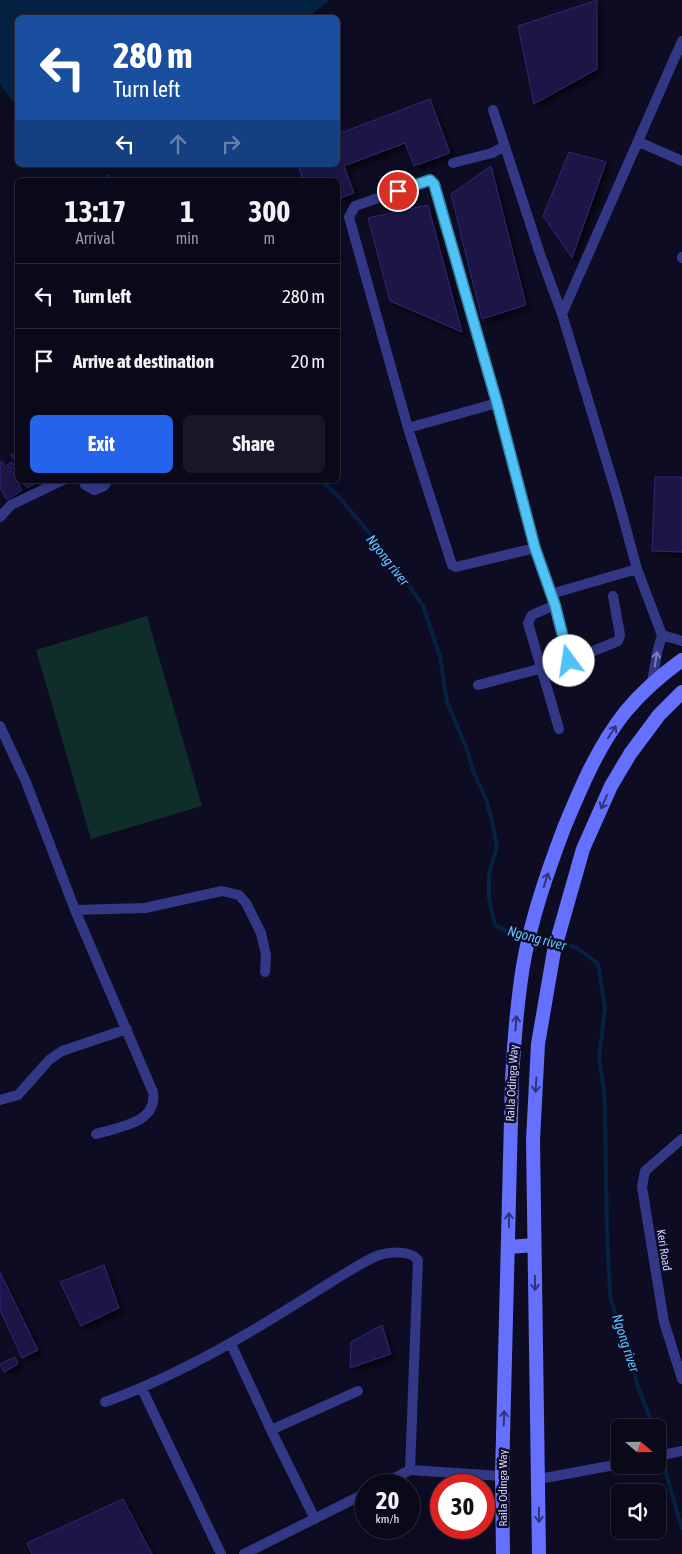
<!DOCTYPE html>
<style>
:root{--surface:#0a091a;--page:#181727;--text:#f1f3f6;--muted:#999aa2;--line:#2a2a39;--accent:#2563eb}
body{margin:0;font-family:"Asap Condensed",sans-serif;background:var(--page);color:var(--text);height:100vh;display:flex;flex-direction:column;font-size:19px;white-space:nowrap}
*{box-sizing:border-box;margin:0}
p{font-size:16px;color:var(--muted)}
.icon{flex:none;width:28px;height:28px;fill:none;stroke:currentColor;stroke-width:2;stroke-linecap:round;stroke-linejoin:round}
.map{position:relative;flex:1;overflow:hidden}
.panel{position:absolute;left:15px;top:178px;width:325px;height:305px;display:flex;flex-direction:column;background:var(--surface);border-radius:8px;box-shadow:0 2px 8px #0003,0 0 0 1px var(--line)}
.panel>*{flex:none}
.banner{position:absolute;left:15px;top:15px;width:325px;height:152px;border-radius:8px;box-shadow:0 2px 8px #0003,0 0 0 1px var(--line);background:#1a4fa0;color:#fff;overflow:hidden}
.needle{width:32px;rotate:110deg}
.controls{position:absolute;left:611px;top:1419px;display:grid;gap:10px}
.controls a{display:grid;place-items:center;width:55px;height:55px;border-radius:8px;background:var(--surface);box-shadow:0 2px 8px #0003,0 0 0 1px var(--line);font-size:25px}
.speed{position:absolute;left:355px;top:1474px;display:flex;gap:10px;font-size:25px;font-weight:700;text-align:center}
.speed>*{display:grid;place-content:center;width:65px;height:65px;border-radius:50%;background:var(--surface);box-shadow:0 2px 8px #0003,0 0 0 1px var(--line);line-height:1}
.speed small{font-size:12px;font-weight:400}
.speed .limit{border:8px solid #d22;background:#fff;color:#111}
.pin{position:absolute;display:grid;place-items:center;width:42px;height:42px;color:#fff;margin:-21px;border:2px solid #fff;border-radius:50%;box-shadow:0 1px 5px #0007}
.me{position:absolute;width:55px;margin:-28px;rotate:346deg;stroke-linejoin:round;filter:drop-shadow(0 0 4px #0008)}
.turn{display:flex;align-items:center;gap:18px;height:105px;padding:0 15px;font-size:22px}
.turn .icon{width:65px;height:65px;stroke-width:2.5}
.turn b{display:block;font-size:35px;line-height:42px}
.lanes{display:flex;align-items:center;height:48px;padding:0 15px;background:#0003;justify-content:center;gap:25px;direction:ltr}
.lanes .off{opacity:.35}
.eta{display:flex;justify-content:space-evenly;align-items:center;height:85px;text-align:center}
.eta b{font-size:30px;font-weight:700;line-height:35px}
.action{display:flex;gap:10px;margin-top:auto;padding:10px 15px}
.action a{flex:1;height:58px;border-radius:8px;background:var(--accent);color:#fff;font-size:20px;font-weight:700;line-height:58px;text-align:center}
.action a+a{background:var(--page);color:var(--text)}
ul{padding:0;list-style:none}
li{display:flex;align-items:center;gap:15px;height:65px;padding:0 15px;border-top:1px solid var(--line)}
li div{flex:1}
li b{display:block;font-size:19px}
li em{font-style:normal}
.map>svg:first-child{display:block}
.green{fill:#0f2e2a}
.water{fill:#062243}
.lines{fill:none;stroke-linecap:round;stroke-linejoin:round}
.stream{stroke:#062243;stroke-width:4}
.building{fill:#1c1746;stroke:#2f2774;filter:url(#shadow)}
.street{stroke:#333886;stroke-width:10}
.secondary{stroke:#6570ff;stroke-width:14}
.oneway{stroke:#797cbc}
.oneway2{stroke:#31347b}
.route-casing{stroke:#337fa1;stroke-width:12}
.route{stroke:#4fc3f7;stroke-width:9}
.labels{text-anchor:middle;stroke-width:5;stroke-linejoin:round;paint-order:stroke}
.street-label{font-size:12px;fill:#cfceff;stroke:#0e0c23}
.water-label{font-size:14px;font-style:italic;fill:#5cc3ff;stroke:#0e0c23}
</style>
<div class="map">
<svg width="682" height="1554" viewBox="0 0 682 1554">
<defs>
<filter id="shadow"><feDropShadow dx="4.5" dy="4.5" stdDeviation="2.5" flood-color="#0009"/></filter>
</defs>
<rect width="100%" height="100%" fill="#0e0c23"/>
<path class="green" d="M147,616L202,806L91,839L36,650Z"/>
<path class="water" d="M0,0H330L308,17L18,18L17,108L0,84Z"/>
<g class="lines">
<path class="stream" d="M108,176L110,180
M321,480L339,497L391,559L423,606L440,657L447,702L466,747L474,773L486,799L492,821L497,847L489,873V898L495,925L510,933L566,944L577,948L598,964L605,1008L599,1059L604,1090L605,1115L607,1232L610,1296L618,1323L631,1357L637,1384L654,1428
M658,1437L667,1477L682,1528"/>
</g>
<path class="building" d="M597,0V69L534,104L518,26Z
M430,99L450,153L414,166L405,143L344,166L354,193L338,199V180H303L298,165H338V134Z
M569,152L606,162L572,258L543,216Z
M491,166L526,305L482,319L451,194Z
M428,205L462,332L390,301L368,218Z
M18,451V466L11,455Z
M2,461L9,472L11,471L7,465L12,462L16,468L18,467L16,480L22,490L7,500L0,488V462Z
M655,477H682V552L652,551Z
M22,480H41L27,488Z
M104,1265L119,1308L81,1326L60,1282Z
M0,1272L38,1350L22,1358L0,1310Z
M382,1325L391,1354L350,1368L351,1342Z
M15,1357L18,1364L4,1372L0,1364Z
M123,1499L152,1554H32L27,1543Z"/>
<g class="lines">
<path class="street" d="M493,110L541,257L562,314L618,499L637,569L662,635L657,653L652,683
M639,142L682,161
M453,163L492,153L505,146
M682,257V258
M562,314L682,41
M497,403L408,428L349,217L355,206L427,181L430,180L435,184L497,403L535,548L551,594L637,569
M408,428L452,565L456,567L535,548
M83,480L85,485L94,490L104,486L108,480
M0,517L11,505L63,480
M553,600L569,661
M555,605L532,615L528,623L559,729
M662,635L682,641
M478,685L569,661L618,641L620,635L613,596
M0,726L26,782L75,910L153,1092C158,1123 119,1127 96,1134
M75,910L145,908L222,891L239,895L246,903L261,933L266,955L265,972
M0,1100L18,1095L49,1060L62,1051L127,1029
M682,1139L645,1171L642,1187L664,1322L682,1379
M231,1344L271,1430L315,1519
M142,1389L221,1554
M105,1402C166,1380 223,1349 278,1315C297,1303 317,1291 336,1279C350,1271 364,1261 379,1255C390,1252 411,1250 418,1260L410,1470
M271,1430L358,1391
M658,1456L682,1451
M539,1479L620,1464
M381,1485L410,1470L502,1476
M244,1554L366,1493"/>
<path class="secondary" d="M509,1247L534,1245
M503,1554L502,1476L512,1080C514,1042 517,1004 523,966C531,919 547,873 564,828C581,787 598,746 626,711C642,692 661,675 682,660
M539,1554L533,1140L538,1044L554,951L583,849L611,786L630,754L659,715L682,692"/>
</g>
<defs><path id="oneway-shaft" d="M-6 0H5M1.5-3L5.5 0L1.5 3" fill="none" stroke-width="1.6" stroke-linecap="round" stroke-linejoin="round" transform="scale(1.25)"/></defs>
<use class="oneway" href="#oneway-shaft" transform="translate(656 659) rotate(-81)"/>
<g class="oneway2">
<use href="#oneway-shaft" transform="translate(612 732) rotate(-57)"/>
<use href="#oneway-shaft" transform="translate(604 802) rotate(114)"/>
<use href="#oneway-shaft" transform="translate(546 880) rotate(-72)"/>
<use href="#oneway-shaft" transform="translate(516 1023) rotate(-85)"/>
<use href="#oneway-shaft" transform="translate(536 1085) rotate(93)"/>
<use href="#oneway-shaft" transform="translate(509 1220) rotate(-90)"/>
<use href="#oneway-shaft" transform="translate(535 1283) rotate(89)"/>
<use href="#oneway-shaft" transform="translate(504 1418) rotate(-88)"/>
<use href="#oneway-shaft" transform="translate(539 1515) rotate(90)"/>
</g>
<g class="lines">
<g class="route-casing">
<path id="route" d="M398,191L427,181L430,180L434,184L497,403L535,548L555,605L569,661"/>
</g>
<use href="#route" class="route"/>
</g>
<g class="labels">
<g class="street-label">
<text transform="translate(512 1083) rotate(-87)" y="4">Raila Odinga Way</text>
<text transform="translate(664 1250) rotate(81)" y="4">Keri Road</text>
<text transform="translate(503 1488) rotate(-90)" y="4">Raila Odinga Way</text>
</g>
<g class="water-label">
<text transform="translate(388 560) rotate(52)" y="5">Ngong river</text>
<text transform="translate(537 938) rotate(15)" y="5">Ngong river</text>
<text transform="translate(626 1343) rotate(72)" y="5">Ngong river</text>
</g>
</g>
</svg>
<div class="controls">
<a><svg class="needle" viewBox="-14 -14 28 28"><path d="M0-13l5 13h-10z" fill="#e53935"/><path d="M0 13l5-13h-10z" fill="#999aa2"/></svg></a>
<a><svg class="icon" aria-label="sound" viewBox="0 0 24 24"><path d="M4 9h4l5-4v14l-5-4H4zM17 9q2 3 0 6"/></svg></a>
</div>
<div class="speed"><div>20<small>km/h</small></div><div class="limit">30</div></div>
<div class="pin" style="left:398px;top:191px;background:#d93025"><svg class="icon" aria-label="arrive" viewBox="0 0 24 24"><path d="M6 21V4h12l-3 4 3 4H6"/></svg></div>
<svg class="me" style="left:569px;top:661px" viewBox="-20 -20 40 40"><circle r="19" fill="#fff"/><path d="M0-13L10 11 0 6-10 11z" fill="#4fc3f7"/></svg>
<div class="banner">
<div class="turn"><svg class="icon" aria-label="left" viewBox="0 0 24 24"><path d="M17 20v-9H6M10 6l-5 5 5 5"/></svg><div><b>280 m</b>Turn left</div></div>
<div class="lanes"><svg class="icon" aria-label="left" viewBox="0 0 24 24"><path d="M17 20v-9H6M10 6l-5 5 5 5"/></svg><svg class="icon off" aria-label="ahead" viewBox="0 0 24 24"><path d="M12 20V5M6 11l6-6 6 6"/></svg><svg class="icon off" aria-label="right" viewBox="0 0 24 24"><path d="M7 20v-9h11M14 6l5 5-5 5"/></svg></div>
</div>
<section class="panel">
<div class="eta">
<div><b>13:17</b><p>Arrival</p></div>
<div><b>1</b><p>min</p></div>
<div><b>300</b><p>m</p></div>
</div>
<ul>
<li><svg class="icon" aria-label="left" viewBox="0 0 24 24"><path d="M17 20v-9H6M10 6l-5 5 5 5"/></svg><div><b>Turn left</b></div><em>280 m</em></li>
<li><svg class="icon" aria-label="arrive" viewBox="0 0 24 24"><path d="M6 21V4h12l-3 4 3 4H6"/></svg><div><b>Arrive at destination</b></div><em>20 m</em></li>
</ul>
<div class="action"><a>Exit</a><a>Share</a></div>
</section>
</div>
